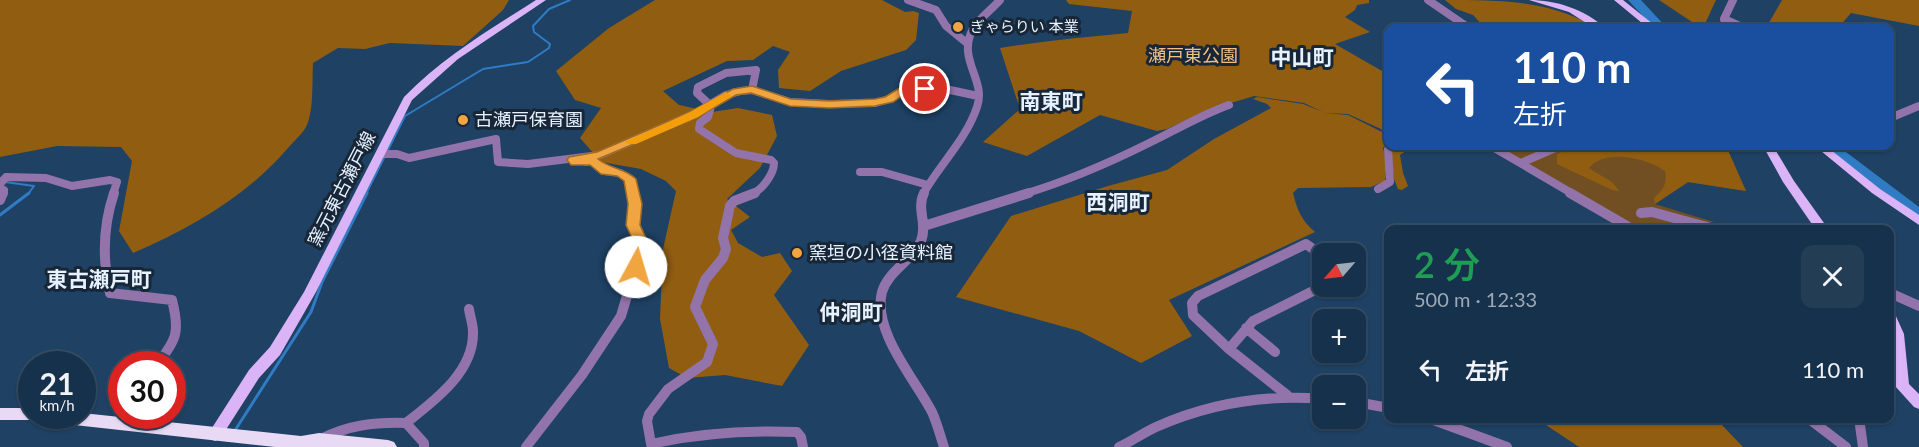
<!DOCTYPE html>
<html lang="ja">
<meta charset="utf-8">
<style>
:root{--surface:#16314b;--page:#233d55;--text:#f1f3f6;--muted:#9ea9b5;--line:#354c63}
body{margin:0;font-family:Lato,"Noto Sans JP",sans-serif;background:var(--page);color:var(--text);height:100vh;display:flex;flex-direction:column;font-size:22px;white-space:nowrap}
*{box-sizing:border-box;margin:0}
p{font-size:20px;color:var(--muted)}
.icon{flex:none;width:33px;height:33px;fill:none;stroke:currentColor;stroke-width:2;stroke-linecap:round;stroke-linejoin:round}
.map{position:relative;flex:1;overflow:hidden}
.sheet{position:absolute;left:1384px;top:225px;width:510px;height:198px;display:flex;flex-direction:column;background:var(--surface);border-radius:12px;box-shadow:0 2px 4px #0004,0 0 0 2px var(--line)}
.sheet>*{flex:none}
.top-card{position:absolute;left:1384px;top:24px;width:510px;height:126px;border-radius:12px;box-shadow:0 2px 4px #0004,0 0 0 2px var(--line);background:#1a4fa0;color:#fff;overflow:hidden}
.needle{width:39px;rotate:242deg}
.controls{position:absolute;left:1312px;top:243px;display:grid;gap:12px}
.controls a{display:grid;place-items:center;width:54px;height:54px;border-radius:12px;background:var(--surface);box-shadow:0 2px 4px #0004,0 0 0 2px var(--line);font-size:30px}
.speed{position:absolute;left:18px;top:351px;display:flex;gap:12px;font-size:30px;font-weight:700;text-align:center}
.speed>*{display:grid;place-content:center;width:78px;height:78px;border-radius:50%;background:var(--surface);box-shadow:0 2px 4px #0004,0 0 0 2px var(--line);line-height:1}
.speed small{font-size:15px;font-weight:400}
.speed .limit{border:9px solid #d22;background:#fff;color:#111}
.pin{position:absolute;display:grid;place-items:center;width:51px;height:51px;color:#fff;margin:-26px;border:3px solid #fff;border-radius:50%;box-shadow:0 2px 6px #0007}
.me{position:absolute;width:66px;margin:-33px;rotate:6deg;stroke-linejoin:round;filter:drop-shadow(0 0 4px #0008)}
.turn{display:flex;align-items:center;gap:21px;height:126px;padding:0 30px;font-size:27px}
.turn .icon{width:78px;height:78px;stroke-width:2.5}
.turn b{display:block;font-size:42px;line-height:51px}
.round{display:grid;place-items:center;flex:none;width:63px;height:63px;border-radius:12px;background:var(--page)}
.headline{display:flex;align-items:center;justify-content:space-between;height:102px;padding:0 30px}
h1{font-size:36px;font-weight:600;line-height:45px;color:#1e9e55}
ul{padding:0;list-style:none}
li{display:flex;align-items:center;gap:18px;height:84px;padding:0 30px}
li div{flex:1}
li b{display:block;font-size:22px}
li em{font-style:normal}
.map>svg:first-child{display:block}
.green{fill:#724f22}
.forest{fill:#915e11}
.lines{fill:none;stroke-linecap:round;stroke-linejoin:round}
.stream-far1{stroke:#2f7cc5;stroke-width:2}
.stream{stroke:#2f7cc5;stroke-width:3}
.river{fill:#2f7cc5;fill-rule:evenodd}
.minor-far1{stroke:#9374aa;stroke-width:8}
.minor{stroke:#9374aa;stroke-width:10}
.major{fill:#dab4f6;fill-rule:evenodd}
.highway{fill:#e8d9f4;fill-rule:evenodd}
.route{fill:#f1a540;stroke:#9d6b2a;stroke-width:1.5}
.slow{fill:#f59e0b}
.poi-dot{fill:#f1a540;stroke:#182737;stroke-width:2}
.labels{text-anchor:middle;stroke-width:6;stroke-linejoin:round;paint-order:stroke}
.far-poi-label{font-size:15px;fill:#e6f2ff;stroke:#182737;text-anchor:start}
.park-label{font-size:18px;fill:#f3bf82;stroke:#182737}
.poi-label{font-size:18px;fill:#e6f2ff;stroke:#182737;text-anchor:start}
.street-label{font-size:18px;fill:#e6f2ff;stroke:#182737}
.quarter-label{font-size:21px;font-weight:bold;fill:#e6f2ff;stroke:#182737}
</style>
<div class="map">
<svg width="1919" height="447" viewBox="0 0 1919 447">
<rect width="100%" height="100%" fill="#1e4164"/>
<path class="green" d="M1498,146H1726L1746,191L1688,182L1655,204L1714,222L1640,229Z"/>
<path class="forest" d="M0,0H509L503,10L463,46L390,43L365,49L338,48L313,63C312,80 314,112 306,127C302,134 294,141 288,148C247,196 191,228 133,253L119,231L132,161L121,147L57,146L0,157Z
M655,0H882L905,12L913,11L919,13L916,40L906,50L841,71L810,91L779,88L778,70L790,52L773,46L753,60L727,61L663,91L679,105L712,112L738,108L772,115L777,136L760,168L727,199L750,217L731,230L738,243L762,257L780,253L792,271L774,295L809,345L782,386L725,375L687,378L669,368L660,319L663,249L676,191L666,181L641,169L601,162L580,138L601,108L575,100L556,71L609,28Z
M1066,0H1369V3L1357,5L1355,10L1345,17L1370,32L1335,44L1389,75V143L1381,129L1348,114L1323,113L1348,115L1382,132L1386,144L1383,148L1387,163L1385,181L1371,187L1298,188L1293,193C1297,210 1302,221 1315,232L1169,300L1192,336L1141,363L1079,331L956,297L1011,216L1108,186L1167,170L1214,139L1271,108L1267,104L1253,99L1257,97L1303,104L1323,112L1304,103L1254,96L1208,110L1167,129L1157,131L1100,115L1027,156L983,142L1020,109L1000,48C1043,41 1085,37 1128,33L1132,11L1069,4Z
M1445,0C1501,0 1548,0 1597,28H1485L1473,15L1456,9Z
M1659,0H1716L1703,28H1701Z
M1782,0H1919V26L1851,13L1838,28H1766Z
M1399,146H1413L1400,155L1403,173L1408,186L1402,190L1398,189L1394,179L1390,151Z
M1576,146H1726L1746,191L1688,182L1655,204L1654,198C1663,190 1668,183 1665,171C1647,158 1605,148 1589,168C1599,176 1613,179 1619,191L1612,190L1557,164V154Z
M1537,419H1697L1720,423L1743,447H1579Z"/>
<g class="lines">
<path class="stream-far1" d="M5,182L34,186L28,194
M366,194L405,116L483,69L528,62L549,48L550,44L534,32L533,26L549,9L570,0"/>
<path class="stream" d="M0,215L29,193
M234,432L311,312L322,282L367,193"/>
<path class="river" d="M1628,0H1641L1667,28H1654Z
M1822,146H1838L1919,207V220L1913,219Z"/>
<path class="minor-far1" d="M908,0L936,10L946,26L968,44
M1428,0L1469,28
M1724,19L1744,28
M1726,28L1724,19L1733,0
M1890,118L1919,106
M1491,146L1573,194
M380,154H397L409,158L496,139L498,162L528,164L600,155L694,114L726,95L741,91L752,90L790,102L829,104L875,103L889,99L902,91L941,88L978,96
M586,162L593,161L605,171L620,173L630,179L633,194
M1521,163L1560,146
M860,172H882L928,185
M0,184L6,177L46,178L72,186L110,180L117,182L113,194
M0,188L4,190L2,194
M1378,189L1390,182L1388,149L1393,146
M752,194C762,190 774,174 774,163L771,160L736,153L699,129L700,123L708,117L711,106L697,93L698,87L726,73L756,70L752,90
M923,194C940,164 966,140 977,107C987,79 955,59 974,27C981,17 992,9 1000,0
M1024,194C1067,181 1109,163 1149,143C1176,130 1201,115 1229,105"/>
<path class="minor" d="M114,193C103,226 102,259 110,293L172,300C180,331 177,340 157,364
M755,193L734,201L730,206L723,238L726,249L723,258L705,280L695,307L713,344L707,362L668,389L649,414L647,421L651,444C699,433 748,430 797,432L801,437L803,447
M924,193C916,209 928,224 921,241C912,261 888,271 882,292C872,331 915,379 932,412C937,423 940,435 944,447
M1570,193L1627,226L1626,230
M0,200L3,193
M1641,213L1652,212L1718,230
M927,225L1029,193
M1890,293L1919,306
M1246,328L1275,352
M1229,349L1193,315L1192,303L1198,296L1306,244L1323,256
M1287,395L1229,349L1253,321L1323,286
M1356,402L1389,408
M1428,418L1507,447
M1808,418L1846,447
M1859,418L1863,447
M406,423C434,401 474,372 473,332C473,324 470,317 469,309
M319,440C347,425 375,422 406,423L424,443V447
M526,447L582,375L621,316L640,252L639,238L633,224L635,204L633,193
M1119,447C1132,441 1143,433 1156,427C1210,403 1264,394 1323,399"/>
<path class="major" d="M536,0H546L458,59L412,100L316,292L280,355L259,378L220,439L215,441L210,439L207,435L210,431L249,370L270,347L304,292L404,97C443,57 489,30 536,0Z
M1529,0C1556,0 1584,9 1605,28H1594L1569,12Z
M1614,0H1623L1658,28H1648Z
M1763,146H1773L1794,181L1829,230H1816L1783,182Z
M1815,146H1826L1880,189L1919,215V225L1872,193Z
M1890,312L1895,314L1904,334L1909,384L1919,394V409L1914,407L1895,386Z"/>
<path class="highway" d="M0,408H32V416H82V413L301,436L319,433L388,440L394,442L397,447H275L47,422L41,421L39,416L32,420H0Z"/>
</g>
<path class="route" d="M925,85L929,86V91L905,94L893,102L875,106L830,108L790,106L751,93L736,95L698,117L598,159C610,169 625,168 636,179L642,204L640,225L646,238L647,252L643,267L636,272L629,267L633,252L632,238L626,225L628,204L624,181L617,176L601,174L590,165H571L567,160L569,157L597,152L690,112L733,89L752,86L791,99L830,101L875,99L885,97L898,89Z"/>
<path class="slow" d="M726,92L731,95L730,97L698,117L636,144H627L625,142L690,112Z"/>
<g class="poi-dot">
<circle cx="958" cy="27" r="6"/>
<circle cx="463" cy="120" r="6"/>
<circle cx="797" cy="253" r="6"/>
</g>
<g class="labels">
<g class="far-poi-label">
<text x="970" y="32">ぎゃらりい 本業</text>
</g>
<g class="park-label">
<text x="1193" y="62">瀬戸東公園</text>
</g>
<g class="poi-label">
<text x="475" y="126">古瀬戸保育園</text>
<text x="809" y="259">窯垣の小径資料館</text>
</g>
<g class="street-label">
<text transform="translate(342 189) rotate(-63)" y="6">窯元東古瀬戸線</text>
</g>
<g class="quarter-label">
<text x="1302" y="65">中山町</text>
<text x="1051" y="109">南東町</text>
<text x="1118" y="210">西洞町</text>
<text x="99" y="287">東古瀬戸町</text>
<text x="851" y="320">仲洞町</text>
</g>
</g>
</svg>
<div class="controls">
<a><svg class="needle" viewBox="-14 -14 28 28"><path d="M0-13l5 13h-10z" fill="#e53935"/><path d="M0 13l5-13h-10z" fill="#9ea9b5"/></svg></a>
<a>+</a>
<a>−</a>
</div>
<div class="speed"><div>21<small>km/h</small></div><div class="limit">30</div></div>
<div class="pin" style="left:925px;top:89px;background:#d93025"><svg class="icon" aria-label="arrive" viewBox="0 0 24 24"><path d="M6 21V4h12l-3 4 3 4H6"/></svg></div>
<svg class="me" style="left:636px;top:267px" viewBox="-20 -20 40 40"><circle r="19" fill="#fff"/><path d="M0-13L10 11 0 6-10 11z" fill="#f1a540"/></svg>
<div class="top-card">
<div class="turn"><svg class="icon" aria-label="left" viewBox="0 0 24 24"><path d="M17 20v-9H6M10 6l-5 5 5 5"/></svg><div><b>110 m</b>左折</div></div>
</div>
<section class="sheet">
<div class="headline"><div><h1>2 分</h1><p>500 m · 12:33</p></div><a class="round"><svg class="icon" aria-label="close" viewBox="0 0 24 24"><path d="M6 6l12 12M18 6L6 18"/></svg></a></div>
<ul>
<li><svg class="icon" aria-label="left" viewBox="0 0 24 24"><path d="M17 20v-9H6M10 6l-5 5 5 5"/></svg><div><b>左折</b></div><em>110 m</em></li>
</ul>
</section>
</div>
